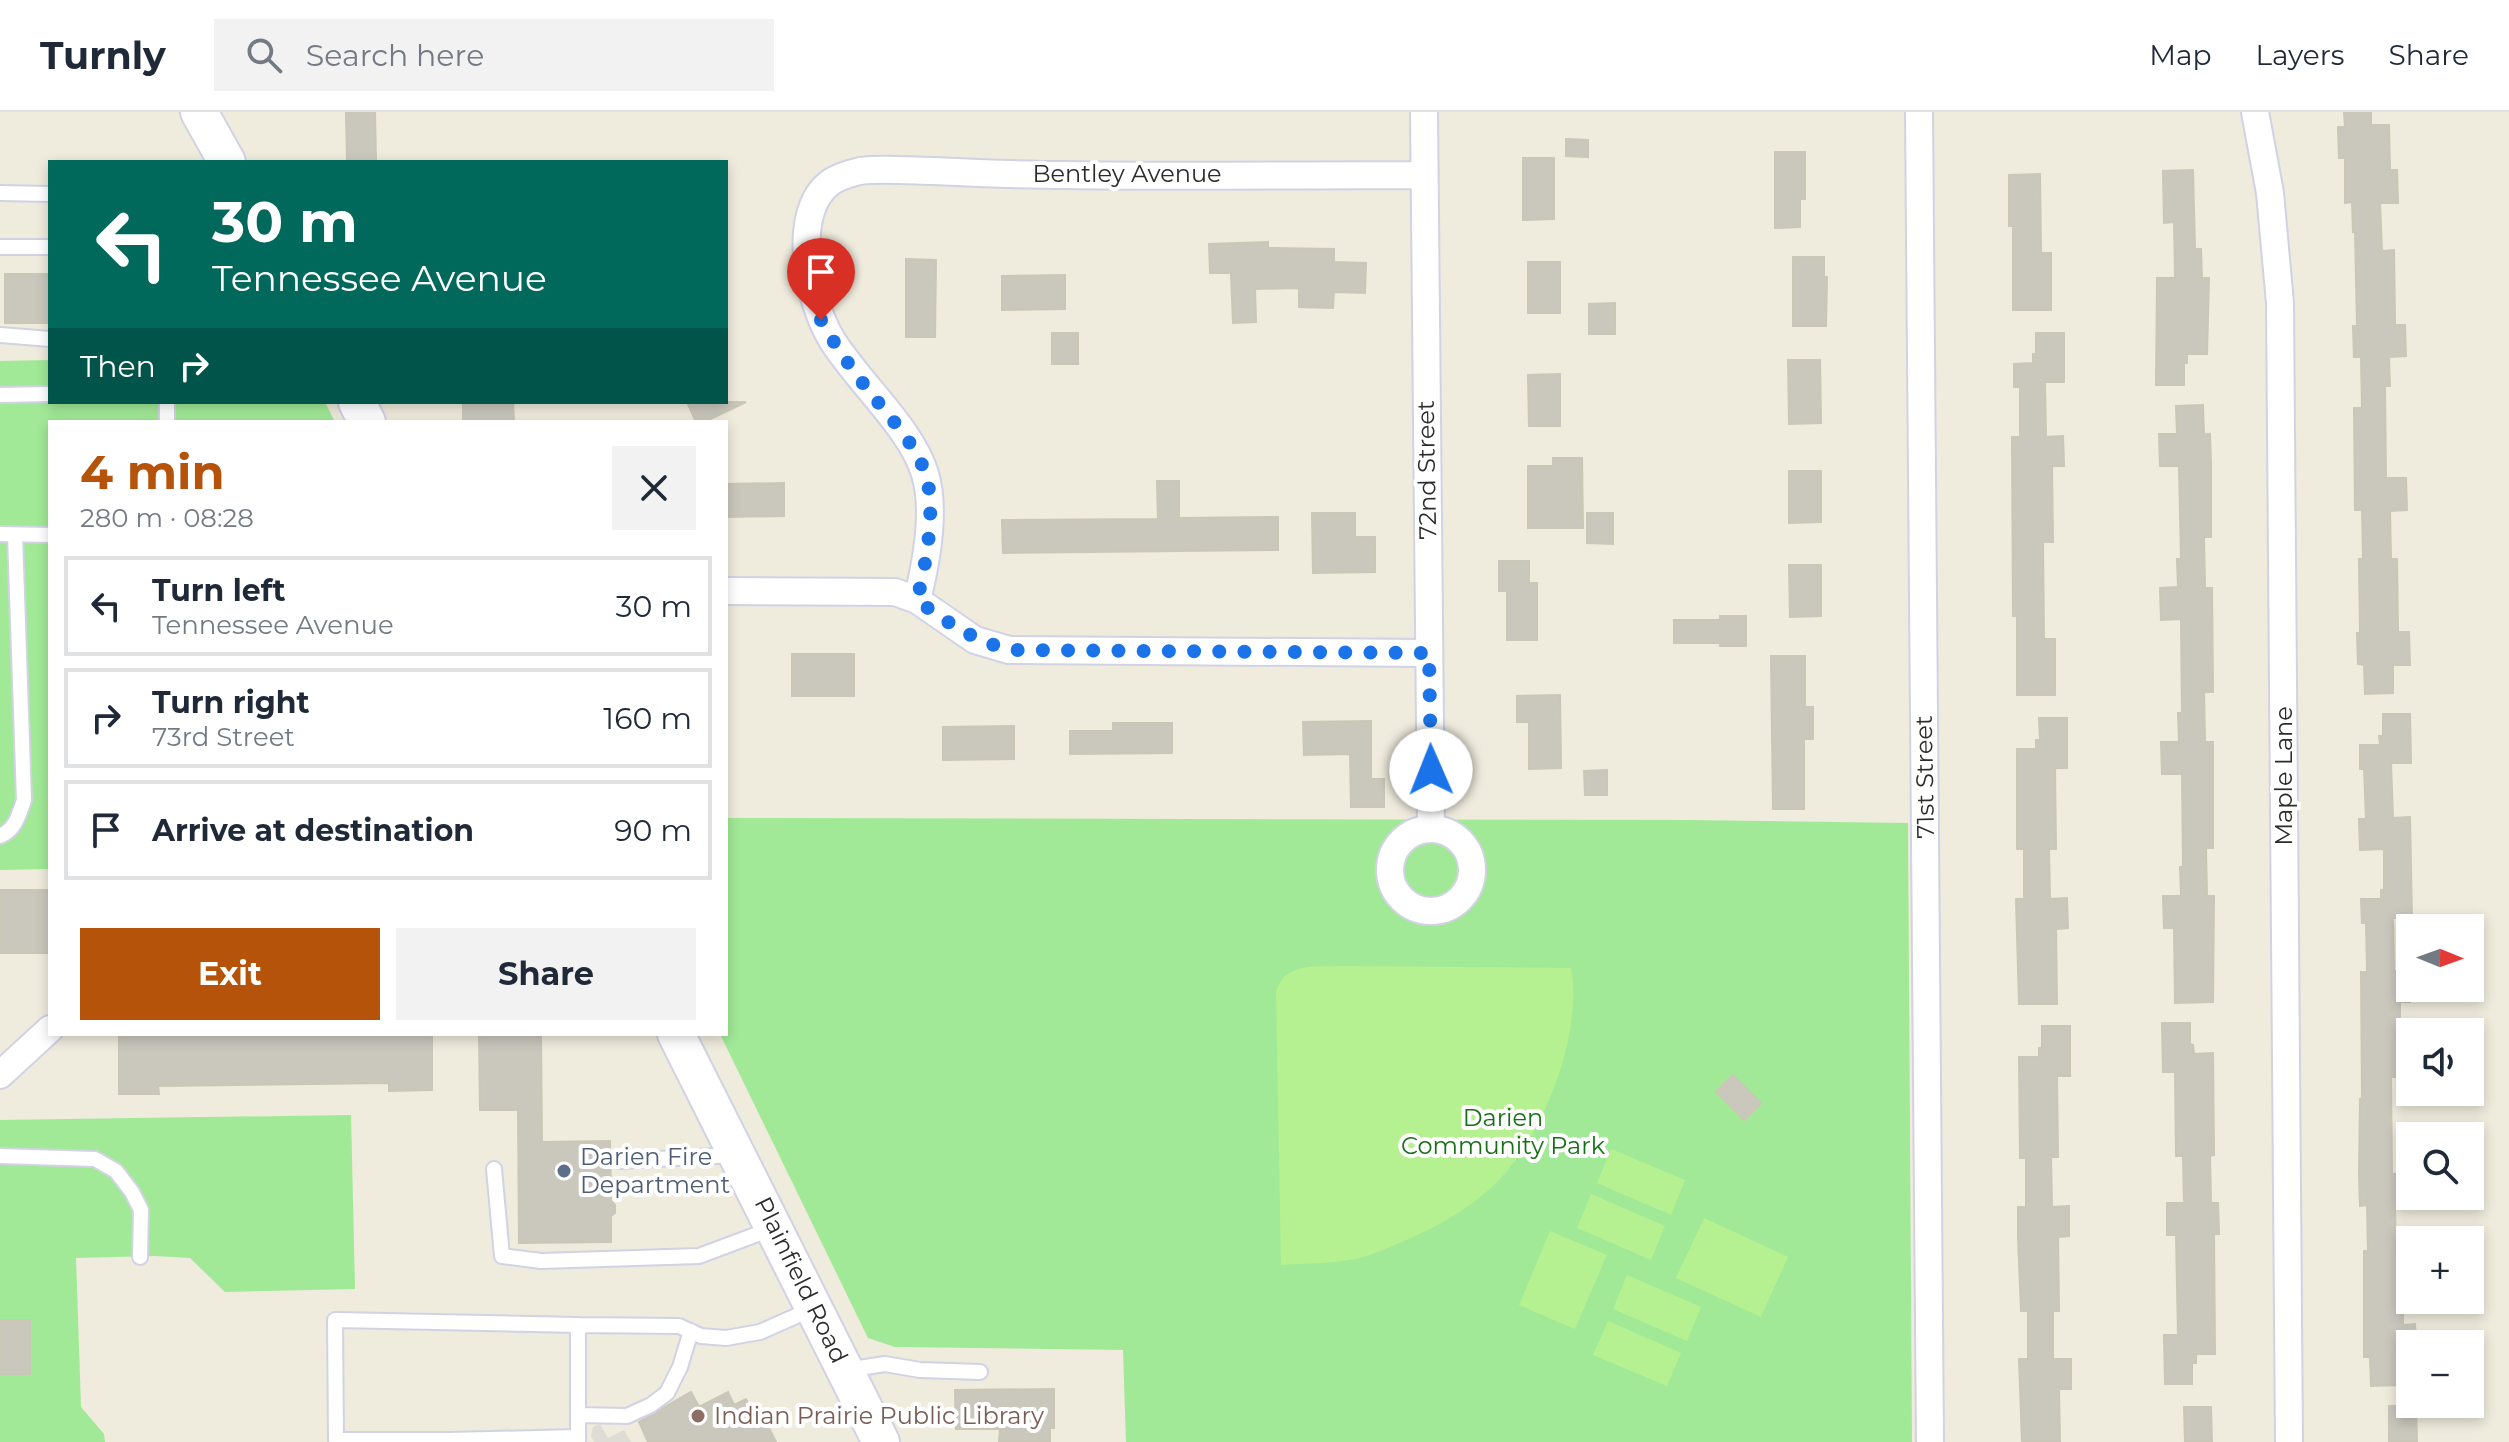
<!DOCTYPE html>
<meta charset="utf-8">
<style>
:root{--surface:#fff;--page:#f2f2f3;--text:#1f2937;--muted:#747a83;--line:#e0e1e3;--accent:#b45309}
body{margin:0;font-family:Montserrat,sans-serif;background:var(--page);color:var(--text);height:100vh;display:flex;flex-direction:column;font-size:30px;white-space:nowrap}
*{box-sizing:border-box;margin:0}
p{font-size:26px;color:var(--muted)}
.icon{flex:none;width:44px;height:44px;fill:none;stroke:currentColor;stroke-width:2;stroke-linecap:round;stroke-linejoin:round}
.map{position:relative;flex:1;overflow:hidden}
.side{position:absolute;left:48px;top:308px;width:680px;height:616px;display:flex;flex-direction:column;background:var(--surface);border-radius:0px;box-shadow:0 4px 12px #0003}
.side>*{flex:none}
.hud{position:absolute;left:48px;top:48px;width:680px;height:244px;border-radius:0px;box-shadow:0 4px 12px #0003;background:#00695c;color:#fff;overflow:hidden}
.needle{width:52px;rotate:91deg}
.tools{position:absolute;left:2396px;top:802px;display:grid;gap:16px}
.tools a{display:grid;place-items:center;width:88px;height:88px;border-radius:0px;background:var(--surface);box-shadow:0 4px 12px #0003;font-size:40px}
.pin{position:absolute;display:grid;place-items:center;width:68px;height:68px;color:#fff;margin:-82px -34px;border-radius:50% 50% 50% 0;rotate:-45deg;box-shadow:0 0 8px #0007}
.pin .icon{rotate:45deg}
.me{position:absolute;width:88px;margin:-44px;rotate:359deg;stroke-linejoin:round;filter:drop-shadow(0 0 6px #0008)}
.turn{display:flex;align-items:center;gap:28px;height:168px;padding:0 32px;font-size:36px}
.turn .icon{width:104px;height:104px;stroke-width:2.5}
.turn b{display:block;font-size:56px;line-height:68px}
.then{display:flex;align-items:center;height:76px;padding:0 32px;background:#0003;gap:16px;font-size:30px}
.round{display:grid;place-items:center;flex:none;width:84px;height:84px;border-radius:0px;background:var(--page)}
.head{display:flex;align-items:center;justify-content:space-between;height:136px;padding:0 32px}
h1{font-size:48px;font-weight:700;line-height:60px;color:var(--accent)}
.primary-button{display:flex;gap:16px;margin-top:auto;padding:16px 32px}
.primary-button a{flex:1;height:92px;border-radius:0px;background:var(--accent);color:#fff;font-size:32px;font-weight:700;line-height:92px;text-align:center}
.primary-button a+a{background:var(--page);color:var(--text)}
ul{padding:0;list-style:none}
li{display:flex;align-items:center;gap:24px;height:100px;margin:0 16px 12px;padding:0 16px;border:4px solid var(--line);border-radius:0px}
li div{flex:1}
li b{display:block;font-size:30px}
li em{font-style:normal}
header{display:flex;align-items:center;gap:48px;box-sizing:border-box;height:112px;padding:0 40px;background:var(--surface);border-bottom:2px solid var(--line)}
header strong{font-size:38px}
nav{display:flex;gap:44px;margin-inline-start:auto;font-size:28px}
.search{width:560px;height:72px;background:var(--page);display:flex;align-items:center;gap:20px;box-sizing:border-box;padding:0 28px;border-radius:0px;color:var(--muted);font-size:30px}
.map>svg:first-child{display:block}
.green{fill:#a1e996}
.pitch{fill:#b5f190}
.plaza{fill:#dedcd4}
.building{fill:#cac7bd;stroke:#cac7b6;stroke-width:2}
.lines{fill:none;stroke-linecap:round;stroke-linejoin:round}
.lane-casing{stroke:#d2d2e5;stroke-width:18}
.street-casing{stroke:#d2d2e5;stroke-width:30}
.secondary-casing{stroke:#d2d2e5;stroke-width:40}
.lane{stroke:#fff;stroke-width:14}
.street{stroke:#fff;stroke-width:26}
.secondary{stroke:#fff;stroke-width:36}
.route{stroke:#1a73e8;stroke-width:14;stroke-dasharray:0 25.2}
.service-dot{fill:#5c6f8a;stroke:#fff;stroke-width:3}
.education-dot{fill:#8d6e63;stroke:#fff;stroke-width:3}
.labels{text-anchor:middle;stroke-width:8;stroke-linejoin:round;paint-order:stroke}
.street-label{font-size:24px;fill:#2c2c2c;stroke:#fff}
.park-label{font-size:24px;fill:#157015;stroke:#fff}
.service-label{font-size:24px;fill:#4e5e75;stroke:#fff;text-anchor:start}
.education-label{font-size:24px;fill:#785e54;stroke:#fff;text-anchor:start}
</style>
<header>
<strong>Turnly</strong>
<div class="search"><svg class="icon" aria-label="search" viewBox="0 0 24 24"><circle cx="10" cy="10" r="6"/><path d="M15 15l6 6"/></svg>Search here</div>
<nav><a>Map</a><a>Layers</a><a>Share</a></nav>
</header>
<div class="map">
<svg width="2509" height="1330" viewBox="0 0 2509 1330">
<rect width="100%" height="100%" fill="#efebdd"/>
<path class="green" d="M50,248V290H325L335,310H50V757L0,758V249Z
M726,706L1691,708L1908,711L1912,1330H1126L1123,1238L895,1235L868,1226L720,922H726Z
M351,1003L355,1177L225,1180L190,1146L155,1144L76,1146L81,1295L104,1322L105,1330H0V1008Z"/>
<path class="pitch" d="M1337,854L1571,856C1578,890 1568,939 1556,970C1528,1047 1491,1089 1417,1123C1397,1132 1377,1142 1355,1147C1331,1152 1305,1151 1281,1153L1276,881C1283,851 1313,855 1337,854Z
M1611,1037L1685,1068L1671,1103L1597,1071Z
M1591,1082L1665,1114L1651,1148L1577,1116Z
M1704,1106L1788,1145L1761,1205L1676,1166Z
M1550,1119L1607,1143L1575,1217L1519,1193Z
M1627,1163L1701,1195L1687,1229L1613,1197Z
M1608,1209L1681,1241L1667,1274L1593,1243Z"/>
<path class="plaza" d="M600,1312L608,1326L624,1318L631,1330H594L591,1324L593,1315Z"/>
<path class="building" d="M346,0H375L376,50H347Z
M2344,0H2371V13H2389L2390,58H2397L2398,91H2380L2382,139L2394,138L2395,213H2405L2406,244L2389,245L2390,274H2385L2386,366H2406L2407,398L2390,399L2391,447H2397L2398,520H2409L2410,553H2393V581L2365,582L2364,553L2358,552L2357,521H2360L2359,447H2363L2362,398H2355L2354,296H2362L2361,245H2354L2353,214H2357L2355,119L2353,120L2352,90L2345,91V46H2339L2338,15H2345Z
M1566,27L1588,28V45L1566,44Z
M1775,40H1805V87H1800V115L1775,116Z
M1523,46H1554V107L1523,108Z
M2193,58L2195,137H2201L2202,166H2209L2207,242H2187V251H2184V273H2156L2157,166H2175L2174,110L2164,111L2163,59Z
M2040,62L2041,141H2051V198H2013V114H2009V63Z
M1268,130V136L1334,137V150L1366,151L1365,181L1334,180L1333,196L1299,195V176L1255,177L1256,210L1233,211L1231,161H1210L1209,132Z
M1793,145H1824V165H1827L1826,214H1793Z
M906,147L936,148L935,225H906Z
M1528,150H1560V201H1528Z
M5,162H50V211H5Z
M1065,163V197L1002,198V164Z
M1615,191V222H1589V192Z
M1052,221H1078V252H1052Z
M2036,221H2064V270H2045L2046,325L2063,324L2064,354H2052L2053,430H2043L2044,527H2055V583H2017V504H2013L2012,325H2020V275H2014V252L2033,251V242H2036Z
M1788,248H1820L1821,311L1789,312Z
M1560,262V314H1529L1528,263Z
M463,290H513L514,310H463Z
M687,290H746L704,310H696Z
M2203,293L2204,322H2210L2211,353V425H2204L2205,476H2212L2213,580H2204L2205,630H2213V736H2206L2207,784H2214L2213,890L2175,891L2174,816H2164L2163,784H2181L2180,755H2183L2182,662H2162L2161,630H2179L2178,601H2182L2181,507L2161,508L2160,476L2178,475L2177,447H2181L2179,354H2160L2159,322H2177L2176,294Z
M1553,346H1582L1583,416H1528V354H1553Z
M1789,359H1821V410L1789,411Z
M1157,369H1179V406L1278,405V438L1003,441L1002,408L1158,407Z
M784,371V404L726,405V372Z
M1312,401H1355V425H1375V460L1313,461Z
M1587,401H1613V432L1587,431Z
M1499,449H1529V471H1537V528H1507V479H1499Z
M1789,453H1821V504L1790,505Z
M1720,504H1746V534H1720V531H1674V508H1720Z
M792,542H854V584H792Z
M1771,544H1805V595H1813V627H1804V697H1773Z
M1560,583L1561,656L1529,657V610H1517V584Z
M2383,602H2410L2411,651H2391L2393,706L2410,705L2412,806H2393L2394,859L2410,858V890H2400V965H2391L2392,1062H2410V1094L2395,1095L2396,1139H2402L2403,1213L2415,1212L2416,1232H2410V1245L2399,1246L2400,1273L2371,1274L2370,1245H2364V1139H2368L2367,1093L2360,1094L2359,1063L2360,987H2362L2361,860H2367L2366,811H2362L2361,787H2381V778H2384V737L2360,738L2359,707H2366L2364,657H2360V633H2380L2379,624H2383Z
M2039,606H2067V656H2055L2056,737H2049L2050,787L2067,786L2068,816L2056,817L2057,892H2019L2016,787H2024V737H2017V637H2036V628H2040Z
M1371,609V667H1384V695H1351L1350,642L1304,643L1303,610Z
M1113,611H1172V641L1070,642V619H1113Z
M1014,614V647L943,648V615Z
M1607,658V683H1585L1584,659Z
M0,778H50V841H0Z
M2162,911H2190V932L2193,933L2194,942L2213,941L2214,1043L2210,1044L2211,1091H2218L2219,1122H2214L2215,1242H2196V1251H2192V1272H2165L2164,1223H2178L2176,1123H2167V1091H2184L2183,1044H2176L2175,960H2163Z
M2042,914H2070V964H2057L2058,1045H2051L2052,1095L2069,1094V1124L2058,1125L2059,1199H2053V1247H2071V1277H2059L2060,1330H2022L2019,1247H2028V1199H2021L2018,1125V1095H2026V1046H2020L2019,945H2039V936H2042Z
M119,922H432V978L389,979V971L158,974L159,982H119Z
M479,922H541L542,1030L610,1029L611,1089L615,1093V1101L611,1104V1130L519,1131L518,998H480Z
M1733,963L1761,991L1744,1008L1716,980Z
M0,1208H30V1262H0Z
M1054,1277V1316H1050V1330H999L1000,1317H956L955,1278Z
M691,1280L699,1295L728,1280L734,1293L746,1287L755,1306L762,1302L776,1330H648L639,1310Z
M2389,1294H2416L2417,1330H2389Z
M2184,1295H2211L2212,1330H2185Z"/>
<g class="lines">
<g class="lane-casing">
<path id="lane" d="M0,81L50,82
M0,135H50
M0,223L50,227
M0,283L50,282
M167,310V290
M0,422L50,423
M0,724C15,718 19,703 24,688L15,423
M0,1044L95,1047L116,1059L132,1080L141,1098L140,1145
M620,1049L734,1043
M494,1057L502,1144L541,1149L699,1144L771,1117
M846,1258L885,1252L920,1258L980,1260
M578,1303L627,1304L651,1293L667,1281L680,1255L691,1219
M449,1328H336L335,1208L578,1213
M449,1330V1328L578,1325
M578,1330V1213L679,1214L701,1224L726,1226L760,1220L814,1196"/>
</g>
<g class="street-casing">
<path id="street" d="M1424,0L1431,716
M1919,0L1930,1330
M2255,0L2270,81L2280,191L2289,1330
M726,479L895,480L917,488L975,528L1009,538L1429,541
M917,488C926,452 936,398 925,362C912,317 858,270 832,228C809,191 789,100 831,70C838,65 852,61 860,59C883,56 909,59 933,59C977,61 1022,63 1066,63C1185,65 1305,63 1424,63
M1390 758a41 41 0 1 1 82 0a41 41 0 1 1-82 0Z
M0,963L50,917"/>
</g>
<g class="secondary-casing">
<path id="secondary" d="M199,0L227,50
M357,290L367,310
M676,922L881,1330"/>
</g>
<use href="#lane" class="lane"/>
<use href="#street" class="street"/>
<use href="#secondary" class="secondary"/>
</g>
<g class="lines">
<path class="route" d="M821,208C837,237 856,263 877,289C894,310 915,333 925,360C937,396 926,452 917,488C949,512 970,526 1009,538L1429,541L1431,658"/>
</g>
<circle class="service-dot" cx="564" cy="1059" r="8"/>
<circle class="education-dot" cx="698" cy="1304" r="8"/>
<g class="labels">
<g class="street-label">
<text x="1127" y="70">Bentley Avenue</text>
<text transform="translate(1427 358) rotate(-91)" y="8">72nd Street</text>
<text transform="translate(2284 664) rotate(-90)" y="8">Maple Lane</text>
<text transform="translate(1925 665) rotate(-91)" y="8">71st Street</text>
<text transform="translate(801 1168) rotate(64)" y="8">Plainfield Road</text>
</g>
<g class="park-label">
<text x="1503" y="1014">Darien<tspan x="1503" dy="28">Community Park</tspan></text>
</g>
<g class="service-label">
<text x="580" y="1053">Darien Fire<tspan x="580" dy="28">Department</tspan></text>
</g>
<g class="education-label">
<text x="714" y="1312">Indian Prairie Public Library</text>
</g>
</g>
</svg>
<div class="tools">
<a><svg class="needle" viewBox="-14 -14 28 28"><path d="M0-13l5 13h-10z" fill="#e53935"/><path d="M0 13l5-13h-10z" fill="#747a83"/></svg></a>
<a><svg class="icon" aria-label="sound" viewBox="0 0 24 24"><path d="M4 9h4l5-4v14l-5-4H4zM17 9q2 3 0 6"/></svg></a>
<a><svg class="icon" aria-label="search" viewBox="0 0 24 24"><circle cx="10" cy="10" r="6"/><path d="M15 15l6 6"/></svg></a>
<a>+</a>
<a>−</a>
</div>
<div class="pin" style="left:821px;top:208px;background:#d93025"><svg class="icon" aria-label="arrive" viewBox="0 0 24 24"><path d="M6 21V4h12l-3 4 3 4H6"/></svg></div>
<svg class="me" style="left:1431px;top:658px" viewBox="-20 -20 40 40"><circle r="19" fill="#fff"/><path d="M0-13L10 11 0 6-10 11z" fill="#1a73e8"/></svg>
<div class="hud">
<div class="turn"><svg class="icon" aria-label="left" viewBox="0 0 24 24"><path d="M17 20v-9H6M10 6l-5 5 5 5"/></svg><div><b>30 m</b>Tennessee Avenue</div></div>
<div class="then">Then<svg class="icon" aria-label="right" viewBox="0 0 24 24"><path d="M7 20v-9h11M14 6l5 5-5 5"/></svg></div>
</div>
<section class="side">
<div class="head"><div><h1>4 min</h1><p>280 m · 08:28</p></div><a class="round"><svg class="icon" aria-label="close" viewBox="0 0 24 24"><path d="M6 6l12 12M18 6L6 18"/></svg></a></div>
<ul>
<li><svg class="icon" aria-label="left" viewBox="0 0 24 24"><path d="M17 20v-9H6M10 6l-5 5 5 5"/></svg><div><b>Turn left</b><p>Tennessee Avenue</p></div><em>30 m</em></li>
<li><svg class="icon" aria-label="right" viewBox="0 0 24 24"><path d="M7 20v-9h11M14 6l5 5-5 5"/></svg><div><b>Turn right</b><p>73rd Street</p></div><em>160 m</em></li>
<li><svg class="icon" aria-label="arrive" viewBox="0 0 24 24"><path d="M6 21V4h12l-3 4 3 4H6"/></svg><div><b>Arrive at destination</b></div><em>90 m</em></li>
</ul>
<div class="primary-button"><a>Exit</a><a>Share</a></div>
</section>
</div>
